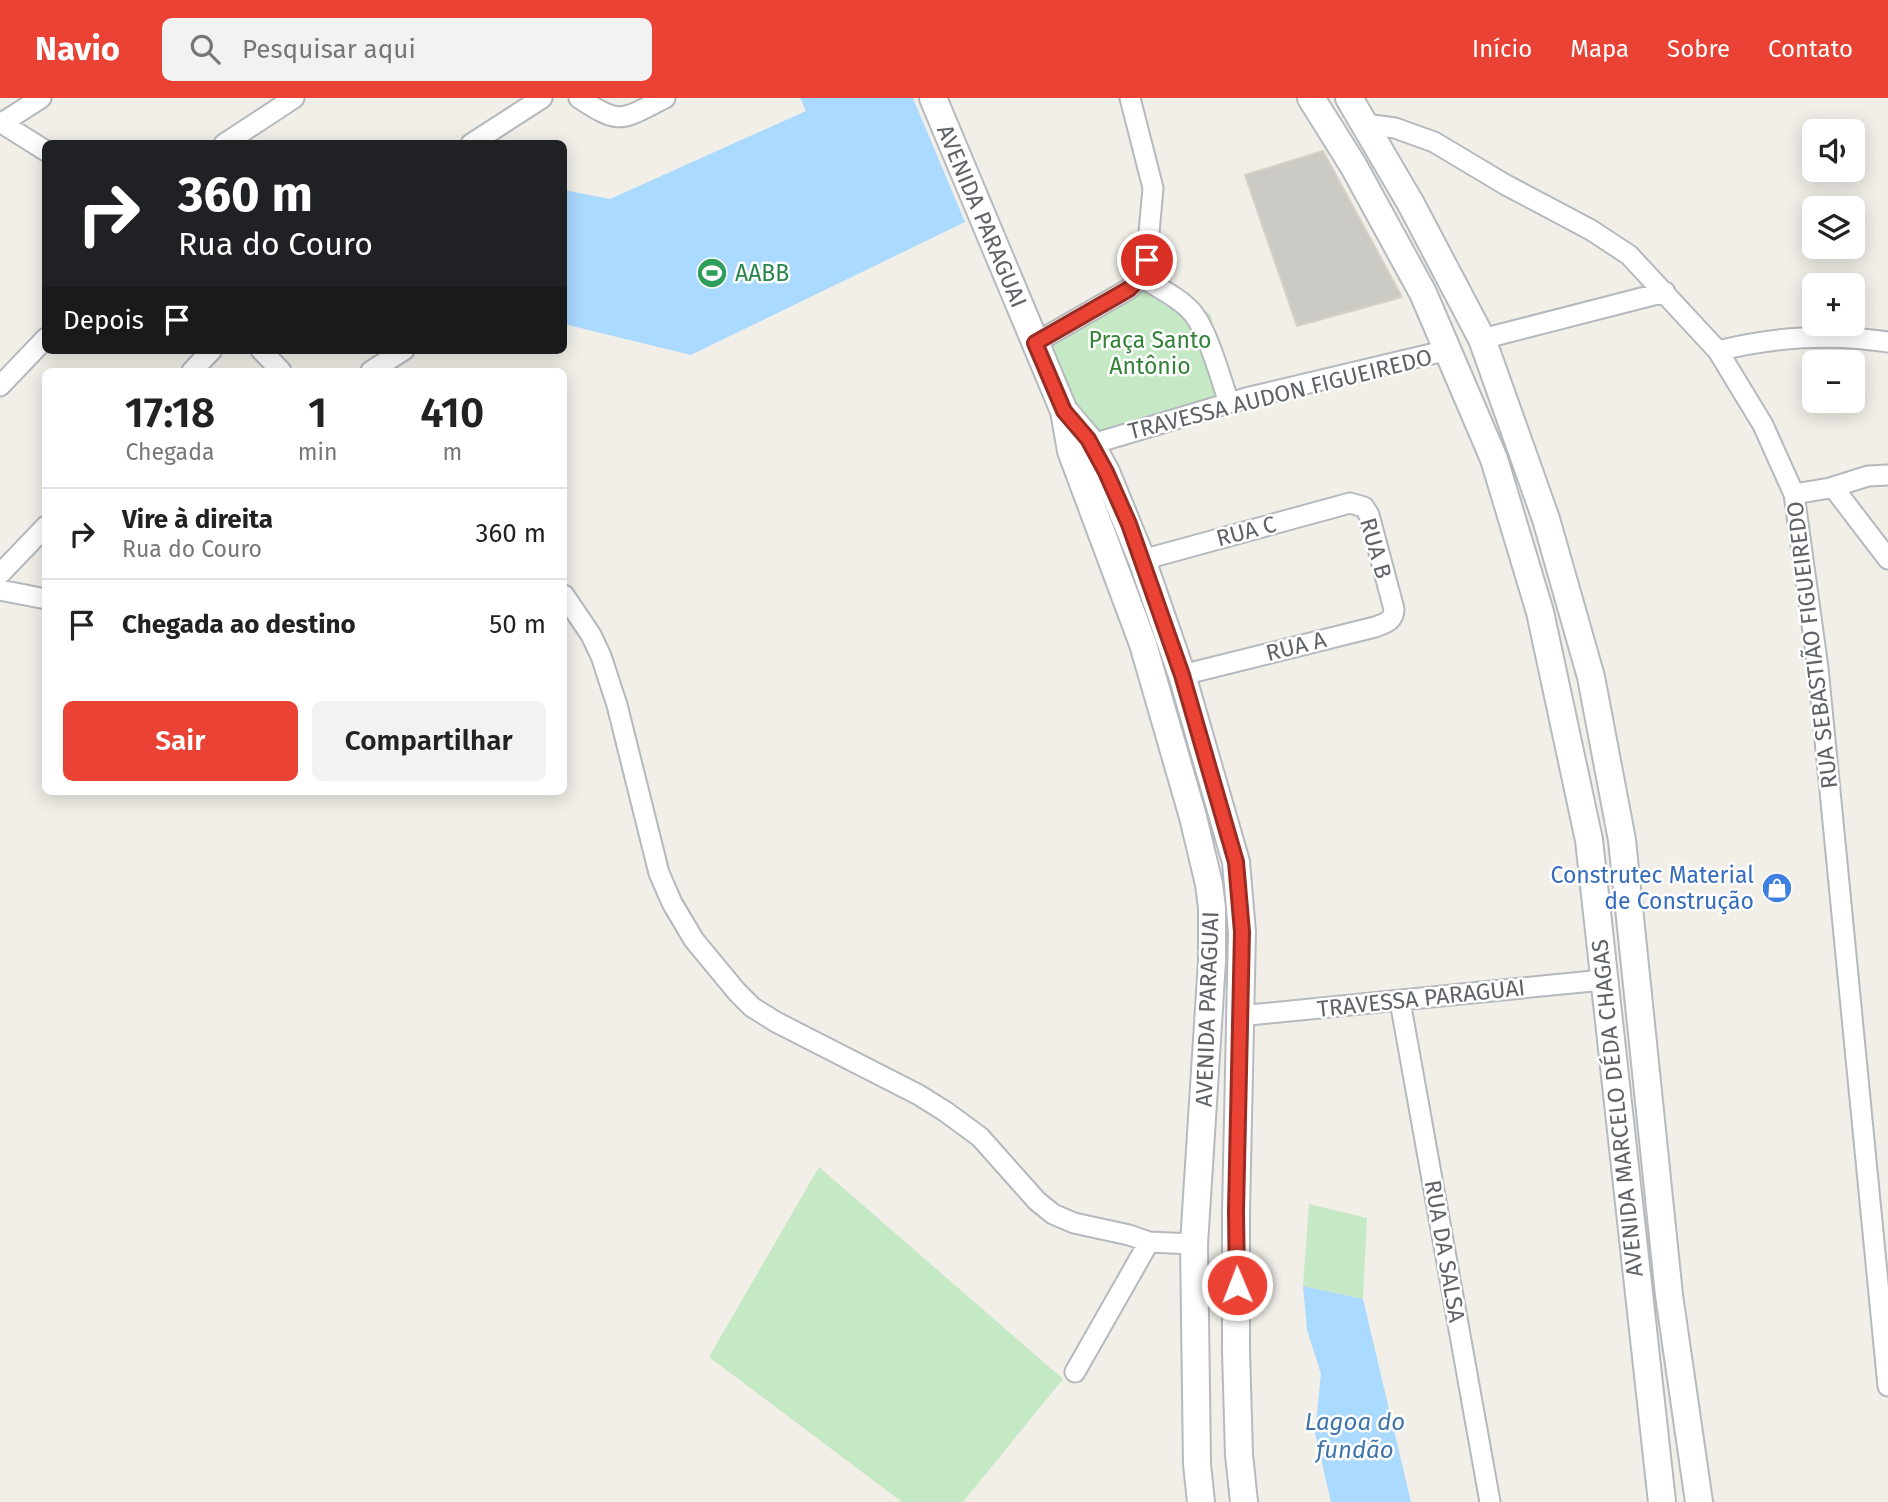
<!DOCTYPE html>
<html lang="pt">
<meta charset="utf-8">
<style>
:root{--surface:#fff;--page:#f2f2f2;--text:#222;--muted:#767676;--line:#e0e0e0;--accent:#ea4335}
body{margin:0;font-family:"Fira Sans",sans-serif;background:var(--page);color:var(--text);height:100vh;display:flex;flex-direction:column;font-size:26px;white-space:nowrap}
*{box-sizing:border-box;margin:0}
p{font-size:23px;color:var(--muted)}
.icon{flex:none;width:38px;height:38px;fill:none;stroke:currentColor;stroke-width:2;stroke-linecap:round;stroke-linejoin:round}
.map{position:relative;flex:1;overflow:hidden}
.sheet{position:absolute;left:42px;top:270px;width:525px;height:427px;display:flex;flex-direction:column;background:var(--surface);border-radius:10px;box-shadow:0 4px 18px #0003}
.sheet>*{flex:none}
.guide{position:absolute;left:42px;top:42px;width:525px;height:214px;border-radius:10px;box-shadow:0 4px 18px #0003;background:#202124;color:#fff;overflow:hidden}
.fabs{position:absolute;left:1802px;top:21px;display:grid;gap:14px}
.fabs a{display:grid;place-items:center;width:63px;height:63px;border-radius:10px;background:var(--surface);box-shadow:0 4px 18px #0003;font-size:35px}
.pin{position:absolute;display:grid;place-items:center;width:60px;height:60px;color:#fff;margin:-30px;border:4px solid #fff;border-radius:50%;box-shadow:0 2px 7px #0007}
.me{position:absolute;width:77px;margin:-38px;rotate:359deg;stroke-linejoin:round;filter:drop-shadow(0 0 5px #0008)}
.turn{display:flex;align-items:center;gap:24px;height:147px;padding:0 21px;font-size:32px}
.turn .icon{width:91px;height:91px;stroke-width:2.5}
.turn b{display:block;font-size:49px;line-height:60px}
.then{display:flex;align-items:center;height:66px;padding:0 21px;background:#0003;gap:14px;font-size:26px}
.eta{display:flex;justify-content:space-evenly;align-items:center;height:119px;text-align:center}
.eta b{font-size:42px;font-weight:600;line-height:49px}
.primary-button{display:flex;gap:14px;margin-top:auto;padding:14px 21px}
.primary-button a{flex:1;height:80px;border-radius:10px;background:var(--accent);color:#fff;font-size:28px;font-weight:600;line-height:80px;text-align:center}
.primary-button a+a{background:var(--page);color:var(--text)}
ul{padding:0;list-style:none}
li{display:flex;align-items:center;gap:21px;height:91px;padding:0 21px;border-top:2px solid var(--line)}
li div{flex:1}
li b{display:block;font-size:26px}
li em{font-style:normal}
header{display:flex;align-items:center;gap:42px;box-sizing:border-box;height:98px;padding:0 35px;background:var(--accent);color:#fff}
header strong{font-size:33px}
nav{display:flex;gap:38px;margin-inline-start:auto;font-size:24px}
.search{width:490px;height:63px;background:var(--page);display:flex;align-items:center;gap:18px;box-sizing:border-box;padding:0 24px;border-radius:10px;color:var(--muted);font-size:26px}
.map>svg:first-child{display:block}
.green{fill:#c5e8c5}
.water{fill:#aadaff}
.building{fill:#cccac5;stroke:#d6d1c6;stroke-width:2}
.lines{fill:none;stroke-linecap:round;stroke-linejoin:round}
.street-casing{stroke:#b5b8bc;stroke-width:23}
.secondary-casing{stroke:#b6babf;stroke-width:30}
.street{stroke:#fff;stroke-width:19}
.secondary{stroke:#fff;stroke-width:26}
.route-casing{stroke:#982c22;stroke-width:18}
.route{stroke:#ea4335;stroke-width:12}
.labels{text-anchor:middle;stroke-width:5;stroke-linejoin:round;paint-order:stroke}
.street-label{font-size:23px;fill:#5f6368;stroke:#fff}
.leisure-label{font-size:23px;fill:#27864d;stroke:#fff;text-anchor:start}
.park-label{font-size:23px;fill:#348238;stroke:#fff}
.shop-label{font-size:23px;fill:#366cbe;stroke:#fff;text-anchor:end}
.water-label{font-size:24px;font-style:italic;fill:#4174aa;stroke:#fff}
</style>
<header>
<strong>Navio</strong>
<div class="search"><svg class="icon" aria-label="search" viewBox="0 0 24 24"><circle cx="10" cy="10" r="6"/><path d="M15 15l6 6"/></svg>Pesquisar aqui</div>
<nav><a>Início</a><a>Mapa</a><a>Sobre</a><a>Contato</a></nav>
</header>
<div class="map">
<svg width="1888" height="1404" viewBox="0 0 1888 1404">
<rect width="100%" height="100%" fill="#f1efe8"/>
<path class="green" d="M1154,177L1211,217L1226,302L1090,341L1038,248Z
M819,1069L1063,1281L963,1404H902L709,1259Z
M1309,1106L1367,1120L1363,1201L1303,1188Z"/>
<path class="water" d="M800,0H913L965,124L691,257L564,226V92L610,101L806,13Z
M1303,1188L1363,1201L1411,1404H1331L1315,1335L1321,1276L1307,1232Z"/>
<path class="building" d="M1323,53L1402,199L1297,228L1245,77Z"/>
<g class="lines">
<g class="street-casing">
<path id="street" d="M579,0C621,28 621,22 665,0
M0,24L46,53
M2,25L41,0
M1364,26L1395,30L1434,44L1506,87L1591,132L1629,157L1718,253L1763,327L1794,396L1818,570L1888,1288
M224,46L294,0
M471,46L542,0
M1141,179C1157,189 1178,199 1191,213C1207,230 1221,281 1229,305
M1482,241L1665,194
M1035,245L1129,191L1141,179L1146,168L1153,90L1130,0
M261,252L281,273
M1718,253C1772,239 1832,235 1888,244
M192,273L212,252
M371,273L404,252
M0,288L46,240
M1079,350L1246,300L1448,252
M1830,390L1868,378L1888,377
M1794,396L1830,390L1836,393L1888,461
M1142,462L1350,405L1364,409L1369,417L1394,511C1394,523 1385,525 1375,529L1182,577
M0,476L46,428
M0,492L46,501
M564,497L591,537L601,558L617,607L659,775L672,805L694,842L737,894L752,909L776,924L919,997L946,1014L980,1039L1037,1103L1053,1116L1074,1125L1129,1137L1149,1144L1194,1146
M1400,903L1490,1404
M1239,918L1603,882
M1075,1274L1149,1144"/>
</g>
<g class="secondary-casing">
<path id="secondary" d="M933,0L1064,313L1071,353L1143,546L1193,719L1209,786L1212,810V863L1194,1146L1197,1366L1201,1404
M1311,0L1353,67L1423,195L1494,361L1540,514L1589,742L1662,1404
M1349,0L1411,106L1482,241L1546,421L1591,579L1622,742L1669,1197L1699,1404
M1065,314L1088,341L1106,374L1142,462L1182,577L1236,764L1242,834L1236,1113V1252L1239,1357L1244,1404"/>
</g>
<use href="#street" class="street"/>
<use href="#secondary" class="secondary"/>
</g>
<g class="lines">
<g class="route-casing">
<path id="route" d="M1147,162L1141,179L1129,191L1035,245L1064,313L1088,341L1106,374L1129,426L1182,577L1236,764L1242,834L1236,1113L1237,1187"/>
</g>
<use href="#route" class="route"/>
</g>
<defs>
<g id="stadium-disc" transform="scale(1.575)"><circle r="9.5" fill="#2e9e5b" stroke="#fff"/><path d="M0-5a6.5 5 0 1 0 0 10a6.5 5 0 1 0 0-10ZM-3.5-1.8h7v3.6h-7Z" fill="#fff"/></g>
<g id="shop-disc" transform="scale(1.575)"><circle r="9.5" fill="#3f7fe0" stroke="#fff"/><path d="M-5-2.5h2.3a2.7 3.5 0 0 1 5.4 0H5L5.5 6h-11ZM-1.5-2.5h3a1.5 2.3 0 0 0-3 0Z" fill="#fff"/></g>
</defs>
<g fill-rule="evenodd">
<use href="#stadium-disc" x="712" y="175"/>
<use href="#shop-disc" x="1777" y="790"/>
</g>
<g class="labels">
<g class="street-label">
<text transform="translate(982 118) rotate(67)" y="8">AVENIDA PARAGUAI</text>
<text transform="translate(1280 296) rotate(-14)" y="8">TRAVESSA AUDON FIGUEIREDO</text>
<text transform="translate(1246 433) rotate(-15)" y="8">RUA C</text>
<text transform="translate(1376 450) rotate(74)" y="8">RUA B</text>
<text transform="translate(1812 547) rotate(-97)" y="8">RUA SEBASTIÃO FIGUEIREDO</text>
<text transform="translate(1296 548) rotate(-14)" y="8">RUA A</text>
<text transform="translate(1421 900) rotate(-6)" y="8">TRAVESSA PARAGUAI</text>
<text transform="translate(1207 911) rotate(-88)" y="8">AVENIDA PARAGUAI</text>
<text transform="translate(1617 1010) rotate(-96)" y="8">AVENIDA MARCELO DÉDA CHAGAS</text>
<text transform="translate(1445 1153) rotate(80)" y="8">RUA DA SALSA</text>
</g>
<g class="leisure-label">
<text x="735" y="183">AABB</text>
</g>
<g class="park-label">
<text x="1150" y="250">Praça Santo<tspan x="1150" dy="26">Antônio</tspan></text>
</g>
<g class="shop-label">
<text x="1754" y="785">Construtec Material<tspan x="1754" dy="26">de Construção</tspan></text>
</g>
<g class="water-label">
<text x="1355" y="1332">Lagoa do<tspan x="1355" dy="28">fundão</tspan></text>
</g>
</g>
</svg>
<div class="fabs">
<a><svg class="icon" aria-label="sound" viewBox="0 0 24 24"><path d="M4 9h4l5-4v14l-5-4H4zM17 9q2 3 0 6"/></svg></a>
<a><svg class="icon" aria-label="layers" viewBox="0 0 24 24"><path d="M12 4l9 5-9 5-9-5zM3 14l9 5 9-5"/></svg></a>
<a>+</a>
<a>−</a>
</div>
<div class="pin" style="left:1147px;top:162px;background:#d93025"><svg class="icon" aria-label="arrive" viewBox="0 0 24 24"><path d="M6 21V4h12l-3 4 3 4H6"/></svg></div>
<svg class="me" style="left:1237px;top:1187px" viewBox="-20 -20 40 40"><circle r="17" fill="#ea4335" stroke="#fff" stroke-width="3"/><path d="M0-11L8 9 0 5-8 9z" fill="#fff"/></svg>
<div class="guide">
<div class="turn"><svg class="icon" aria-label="right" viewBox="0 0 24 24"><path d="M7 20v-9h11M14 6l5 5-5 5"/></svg><div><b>360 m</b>Rua do Couro</div></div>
<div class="then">Depois<svg class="icon" aria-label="arrive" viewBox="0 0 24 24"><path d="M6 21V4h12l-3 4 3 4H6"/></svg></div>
</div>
<section class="sheet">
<div class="eta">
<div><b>17:18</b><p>Chegada</p></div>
<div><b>1</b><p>min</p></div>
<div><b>410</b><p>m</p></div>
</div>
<ul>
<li><svg class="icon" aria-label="right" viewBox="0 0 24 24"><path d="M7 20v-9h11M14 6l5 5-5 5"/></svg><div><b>Vire à direita</b><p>Rua do Couro</p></div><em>360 m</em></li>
<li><svg class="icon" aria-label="arrive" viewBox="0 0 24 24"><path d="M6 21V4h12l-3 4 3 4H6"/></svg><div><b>Chegada ao destino</b></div><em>50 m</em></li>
</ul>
<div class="primary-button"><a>Sair</a><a>Compartilhar</a></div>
</section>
</div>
